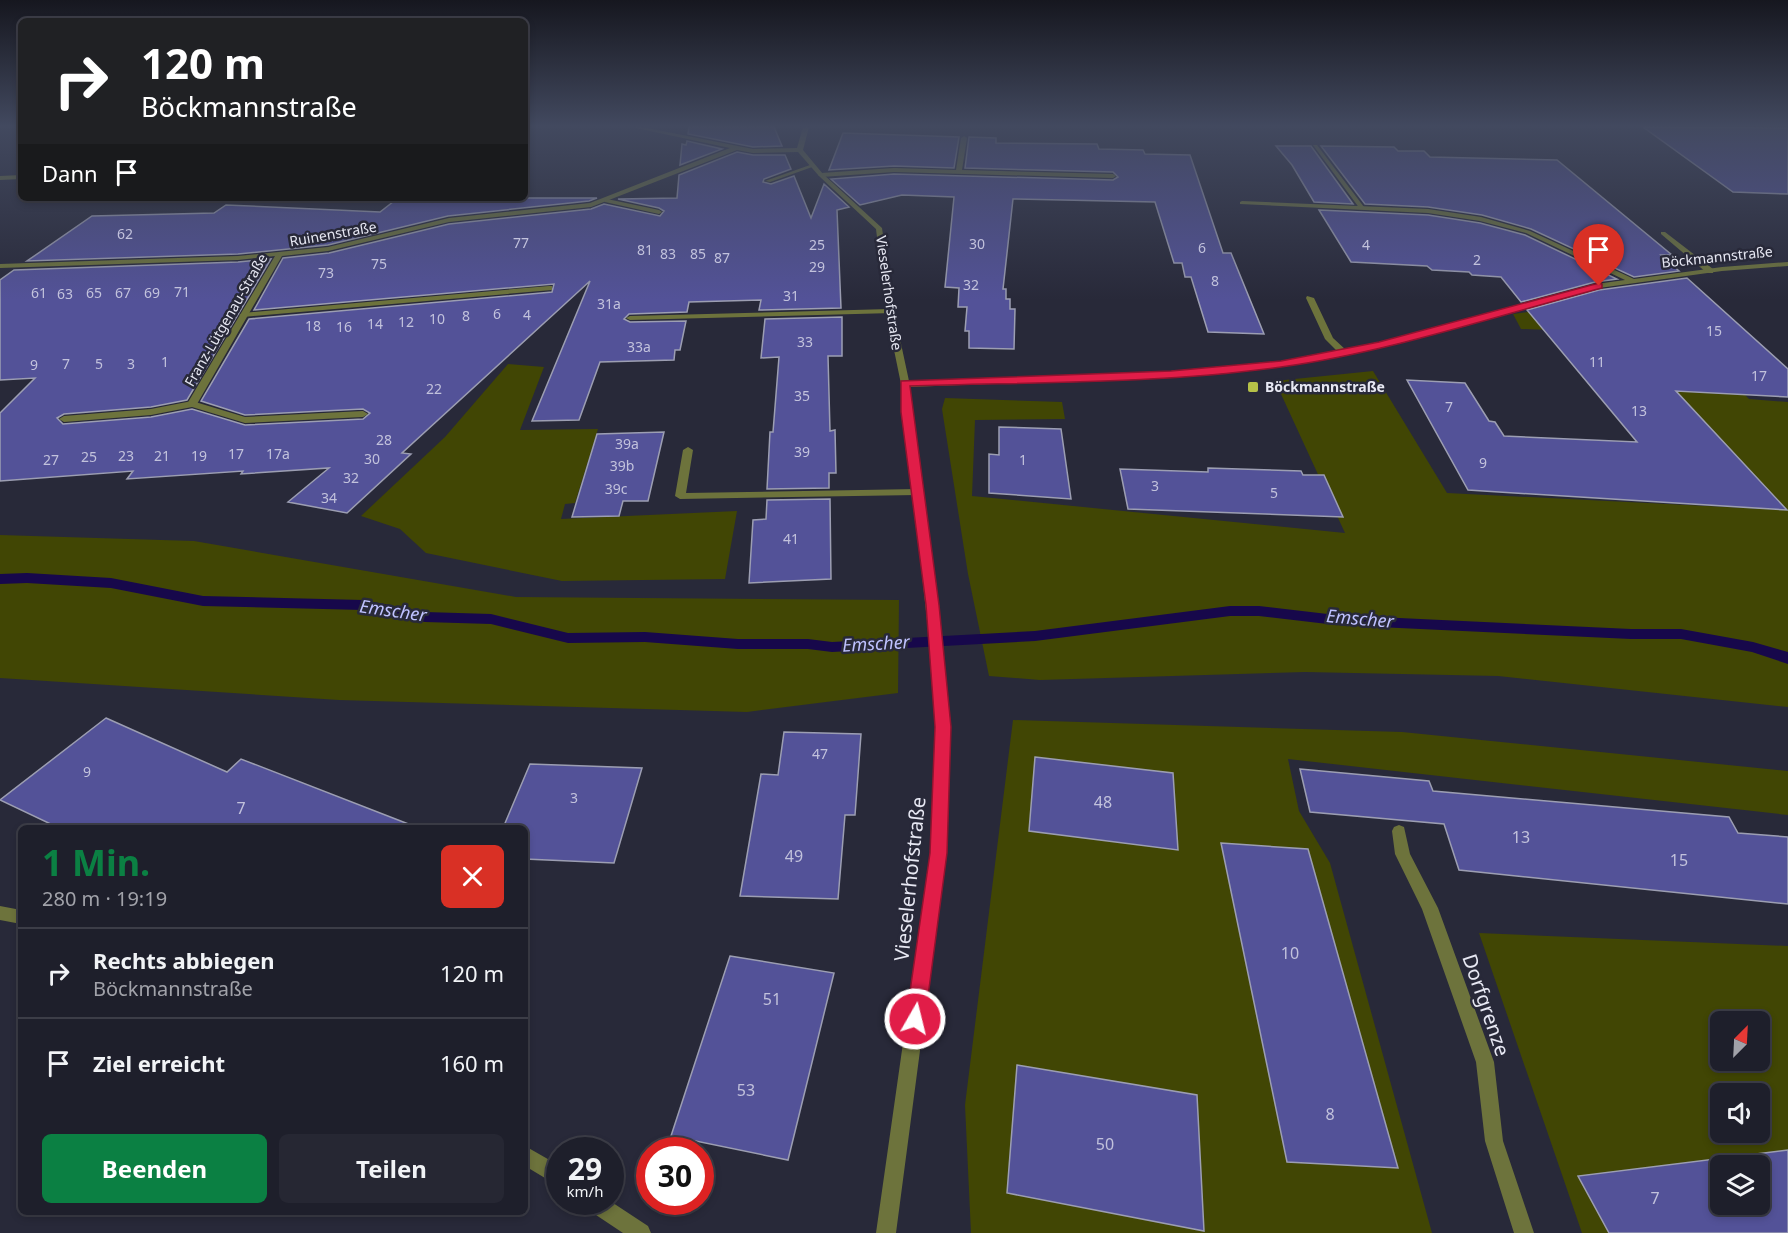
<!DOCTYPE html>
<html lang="de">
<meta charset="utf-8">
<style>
:root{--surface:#1e1f2b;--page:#262733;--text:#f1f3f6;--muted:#a1a2a9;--line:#3c3d47;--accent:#0b8043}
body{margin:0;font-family:"Noto Sans",sans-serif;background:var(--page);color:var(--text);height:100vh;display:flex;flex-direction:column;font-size:22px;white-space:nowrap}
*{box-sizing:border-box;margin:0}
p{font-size:20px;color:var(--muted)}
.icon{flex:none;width:33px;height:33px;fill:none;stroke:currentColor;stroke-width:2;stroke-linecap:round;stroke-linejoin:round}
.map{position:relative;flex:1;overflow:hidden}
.panel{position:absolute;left:18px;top:825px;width:510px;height:390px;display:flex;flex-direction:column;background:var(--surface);border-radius:9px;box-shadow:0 3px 9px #0003,0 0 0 2px var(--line)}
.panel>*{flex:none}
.top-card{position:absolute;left:18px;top:18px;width:510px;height:183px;border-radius:9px;box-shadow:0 3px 9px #0003,0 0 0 2px var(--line);background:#202124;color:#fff;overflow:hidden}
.needle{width:39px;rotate:24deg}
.fabs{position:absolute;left:1710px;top:1011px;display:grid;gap:12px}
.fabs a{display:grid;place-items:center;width:60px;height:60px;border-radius:9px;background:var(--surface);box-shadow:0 3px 9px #0003,0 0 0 2px var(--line);font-size:30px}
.speed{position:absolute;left:546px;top:1137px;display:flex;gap:12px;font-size:30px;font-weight:700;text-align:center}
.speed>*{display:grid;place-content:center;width:78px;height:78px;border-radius:50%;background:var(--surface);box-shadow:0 3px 9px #0003,0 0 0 2px var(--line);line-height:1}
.speed small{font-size:15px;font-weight:400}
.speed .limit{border:9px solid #d22;background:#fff;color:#111}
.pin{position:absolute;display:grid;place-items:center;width:51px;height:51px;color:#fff;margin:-62px -26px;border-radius:50% 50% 50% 0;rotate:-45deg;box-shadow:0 0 6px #0007}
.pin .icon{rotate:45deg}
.me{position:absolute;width:66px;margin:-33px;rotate:8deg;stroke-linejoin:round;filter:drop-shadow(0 0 4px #0008)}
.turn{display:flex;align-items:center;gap:21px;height:126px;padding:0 24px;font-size:27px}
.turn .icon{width:78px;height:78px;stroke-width:2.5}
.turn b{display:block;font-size:42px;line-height:51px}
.then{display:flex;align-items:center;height:57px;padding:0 24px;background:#0003;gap:12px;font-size:22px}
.round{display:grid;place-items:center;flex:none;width:63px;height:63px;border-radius:9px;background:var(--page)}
.summary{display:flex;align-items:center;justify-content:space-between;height:102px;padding:0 24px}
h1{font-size:36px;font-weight:700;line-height:45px;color:var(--accent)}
.primary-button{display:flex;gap:12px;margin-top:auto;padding:12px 24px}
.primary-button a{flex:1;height:69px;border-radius:9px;background:var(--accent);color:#fff;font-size:24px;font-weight:700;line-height:69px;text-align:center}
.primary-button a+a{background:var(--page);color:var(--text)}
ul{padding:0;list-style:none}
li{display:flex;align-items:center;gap:18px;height:90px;padding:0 24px;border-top:2px solid var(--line)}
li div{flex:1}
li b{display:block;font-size:22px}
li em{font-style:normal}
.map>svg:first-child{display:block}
.green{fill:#414604;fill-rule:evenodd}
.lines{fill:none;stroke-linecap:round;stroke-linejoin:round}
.stream{fill:#17084b;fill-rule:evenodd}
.building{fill:#535298;stroke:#9c9eb2;stroke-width:1.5;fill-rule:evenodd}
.lane{fill:#6d733c;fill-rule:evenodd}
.street{fill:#6d733c;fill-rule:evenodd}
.route{fill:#e11d48;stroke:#92132f;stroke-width:1.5}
.poi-dot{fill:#b6c148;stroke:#282939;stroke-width:2}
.labels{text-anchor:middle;stroke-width:5;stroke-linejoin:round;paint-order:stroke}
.number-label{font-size:14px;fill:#c2c2dc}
.far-street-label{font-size:14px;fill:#e7e8f3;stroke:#282939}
.far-poi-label{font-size:14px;font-weight:bold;fill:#e7e8f3;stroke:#282939;text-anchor:start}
.near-number-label{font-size:16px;fill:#c2c2dc}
.water-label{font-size:18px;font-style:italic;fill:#bfc2ff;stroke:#282939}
.near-street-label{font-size:20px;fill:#e7e8f3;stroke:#282939}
</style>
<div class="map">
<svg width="1788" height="1233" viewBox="0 0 1788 1233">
<rect width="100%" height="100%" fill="#282939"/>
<path class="green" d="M1646,296L1749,399L1788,402V707L1498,676L1305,672L1040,680L989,676L968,574L942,409L945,398L1062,402L1065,419L975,420L972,496L1345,533L1275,381L1373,371L1447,493L1786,510L1606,332L1521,329L1513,314Z
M508,364L544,367L520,430L598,429L575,503L565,504L561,519L737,511L725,579L562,581L426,553L400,529L361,516L445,437Z
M0,535L194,541L516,597L899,600L898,693L747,712L339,700L0,678Z
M1013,720L1402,732L1788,771V815L1288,759L1299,811L1330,863L1432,1233H971L965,1105Z
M1479,933L1788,946V1233H1582ZM1720,1022H1760V1060H1720ZM1720,1094H1760V1132H1720ZM1720,1166H1760V1204H1720Z"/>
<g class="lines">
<path class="stream" d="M27,573L111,578L203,596L363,600L425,612L491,614L568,633L645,632L738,639H808L832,642L1035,631L1230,606H1259L1336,615L1631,629H1681L1753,642L1788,652V664L1752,652L1681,639H1631L1336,625L1259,616H1230L1035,641L832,652L808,649H738L645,642L568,643L491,624L425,622L363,610L203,606L111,588L27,583L0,584V574Z"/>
</g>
<path class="building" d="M689,127H774L782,146L753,147L688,134Z
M1643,127L1788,128V194L1733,192Z
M843,133L959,137L954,168L894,166L829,170Z
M969,137L996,138V143L1097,144L1099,149L1143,150L1145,154L1190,155L1223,253H1231L1264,334L1208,332L1191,277H1185L1182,263H1174L1155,202L1013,199L1003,289H1006V299H1010V309H1015L1014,349L969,348V331H965L967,307H958L959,288L945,287L954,197L902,195L860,205L831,179L894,174L1113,180L1118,177L1113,172L965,168Z
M687,141L722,149L680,165L682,144L686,145Z
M1276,146H1311L1353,204L1314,202L1292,165Z
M1321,146L1394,147L1398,151H1424L1430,157L1557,160L1672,255H1661L1679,271L1634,277L1531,229L1482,215L1428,207L1365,204Z
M737,152L753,155H785L791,169L764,179L763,182L771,184L794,176L811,218L824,184L849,207L837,210L841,308L759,310L761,300L689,302L687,312L629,314L624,319L630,322L686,321L680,350H675L674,360L600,362L579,420L532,421L590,281L402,453L411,454L347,513L288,502L329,468L241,474L243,471L127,479L133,471L0,481V413L35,378L0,380V280L14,270L238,262L271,259L187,400L151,407L64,414L57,418L63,424L151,417L192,409L245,425L363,419L370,413L363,409L245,415L201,401L249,319L552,292L554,284L254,310L283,258L329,253L449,224L591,209L604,204L660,216L664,211L659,208L618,199L677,198L679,175Z
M398,198H597L589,201L448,216L328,245L238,254L27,261L92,216L214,213L226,205L380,212Z
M1319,210L1428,215L1480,223L1525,235L1617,279L1595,282L1521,302L1501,277L1472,275L1469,272L1432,270L1427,266L1351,262Z
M1687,278L1788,369V397L1676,391L1787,510L1468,490L1407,380L1465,383L1489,421L1495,422L1504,436L1637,442L1527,310L1599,290Z
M842,317V356H828L830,431L835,430L836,473H829V488L767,489L770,432H773L779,357L761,358L765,319Z
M999,427L1061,429L1071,499L989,493V454L999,455Z
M664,432L648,501H623L619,516L572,517L597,434Z
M1208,468L1301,471L1303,475H1324L1343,517L1128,509L1120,469L1208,472Z
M830,499L831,579L749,583L753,520L766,519L767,500Z
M106,718L227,772L241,759L411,825L410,828H59L0,800Z
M784,732L861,734L855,815H845L838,899L740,896L761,774L778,775Z
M1035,757L1173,773L1178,850L1029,831Z
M530,764L642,768L614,863L525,859V828H503Z
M1300,769L1429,781L1433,791L1729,817L1738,833L1788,837V904L1459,870L1444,824L1310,812Z
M1221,843L1308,849L1398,1168L1287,1162Z
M730,956L834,973L788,1160L671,1136Z
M1017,1065L1197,1095L1204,1231L1007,1193Z
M1788,1150V1233H1609L1578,1176ZM1720,1166H1760V1204H1720Z"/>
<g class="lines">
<path class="lane" d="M964,136L967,138L962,170L1113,174L1116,176L1113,178L894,172L821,177L818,175L821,173L894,168L956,170L961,138Z
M1313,145H1317L1364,207V209H1360Z
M810,165L815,166L770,182L765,181Z
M21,175V179L0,180V176Z
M607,199L659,210L662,212L659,214L605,202L604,201Z
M1661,232H1665L1713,269V273H1707L1661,234Z
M549,286H552V290L243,317L239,315L243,313Z
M1307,296L1314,298L1333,338L1346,350V354H1340L1325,339L1306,298Z
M890,309L894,311L893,313L630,320L626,318L630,316Z
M192,401L245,417L363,411L368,414L363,417L245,423L192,407L151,415L64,422L59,419L64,416L151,409Z
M688,447L693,450L686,493L917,489L922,492L917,495L680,499L675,496L683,450Z"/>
<path class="street" d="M631,127H642L753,149L797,148L803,127H809L803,150L823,174L882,228L894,311L909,381L1171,371L1281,361L1379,342L1596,284L1625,280L1526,233L1480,221L1428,213L1240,204V202L1242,201L1428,209L1481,217L1530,231L1634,279L1722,267L1788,262V266L1722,271L1599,288L1380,347L1281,367L1171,377L910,387L947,693L950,727L946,853L896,1233H876L930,853L936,727L935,693L901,384L886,311L876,229L819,176L798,152L753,153L737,150L591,207L449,222L328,251L282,256L197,404L192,407L187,404L275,256L238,260L0,268V264L238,256L328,247L449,218L590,203L730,148Z
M1399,825L1404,827L1410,854L1438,908L1494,1062L1503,1141L1534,1233H1514L1485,1141L1476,1062L1422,909L1395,854L1392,831L1394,827Z
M0,906L21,910V924L0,920Z
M525,1146L560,1166V1187L525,1166Z
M610,1201L648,1226L651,1233H623L587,1209L584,1202Z"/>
</g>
<linearGradient id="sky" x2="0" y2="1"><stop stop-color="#16171f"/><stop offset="0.42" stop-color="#42495f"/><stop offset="1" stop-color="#42495f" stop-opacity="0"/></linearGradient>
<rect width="1788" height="300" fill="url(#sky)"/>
<path class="route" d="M1599,283L1602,284V288C1496,316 1389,352 1281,367C1159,384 1033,382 910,386L939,605L951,727L947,853L925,1019L922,1026L915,1029L909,1026L906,1019L930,853L935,727L926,605L901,412V381L1171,371L1281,361L1379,342Z"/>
<rect class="poi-dot" x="1247" y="381" width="12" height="12" rx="3"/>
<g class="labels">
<g class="number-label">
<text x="125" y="239">62</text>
<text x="521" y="248">77</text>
<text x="977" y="249">30</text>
<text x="817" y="250">25</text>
<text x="1366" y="250">4</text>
<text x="1202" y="253">6</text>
<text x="645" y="255">81</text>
<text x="668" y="259">83</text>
<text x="698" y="259">85</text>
<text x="722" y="263">87</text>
<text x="1477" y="265">2</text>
<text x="379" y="269">75</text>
<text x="817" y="272">29</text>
<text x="326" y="278">73</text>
<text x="1215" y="286">8</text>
<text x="971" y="290">32</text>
<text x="182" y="297">71</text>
<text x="39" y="298">61</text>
<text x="94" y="298">65</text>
<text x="123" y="298">67</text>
<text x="152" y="298">69</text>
<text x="65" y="299">63</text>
<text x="791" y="301">31</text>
<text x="609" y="309">31a</text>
<text x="497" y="319">6</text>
<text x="527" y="320">4</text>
<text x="466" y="321">8</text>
<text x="437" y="324">10</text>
<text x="406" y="327">12</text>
<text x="375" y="329">14</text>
<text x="313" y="331">18</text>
<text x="344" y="332">16</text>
<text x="1714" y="336">15</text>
<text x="805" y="347">33</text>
<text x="639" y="352">33a</text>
<text x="165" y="367">1</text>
<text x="1597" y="367">11</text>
<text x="66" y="369">7</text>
<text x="99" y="369">5</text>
<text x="131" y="369">3</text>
<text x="34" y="370">9</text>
<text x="1759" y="381">17</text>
<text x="434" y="394">22</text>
<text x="802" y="401">35</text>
<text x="1449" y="412">7</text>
<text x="1639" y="416">13</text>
<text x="384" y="445">28</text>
<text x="627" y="449">39a</text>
<text x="802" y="457">39</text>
<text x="236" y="459">17</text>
<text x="278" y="459">17a</text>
<text x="126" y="461">23</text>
<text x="162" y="461">21</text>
<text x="199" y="461">19</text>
<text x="89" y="462">25</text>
<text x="372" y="464">30</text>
<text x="51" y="465">27</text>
<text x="1023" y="465">1</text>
<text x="1483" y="468">9</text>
<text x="622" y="471">39b</text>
<text x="351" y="483">32</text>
<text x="1155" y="491">3</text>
<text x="616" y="494">39c</text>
<text x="1274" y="498">5</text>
<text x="329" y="503">34</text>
<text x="791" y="544">41</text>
<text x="820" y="759">47</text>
<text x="87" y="777">9</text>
<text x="574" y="803">3</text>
</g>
<g class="far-street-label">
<text transform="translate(333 234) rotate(-10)" y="5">Ruinenstraße</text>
<text transform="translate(1717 257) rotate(-6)" y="5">Böckmannstraße</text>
<text transform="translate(889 293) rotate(82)" y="5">Vieselerhofstraße</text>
<text transform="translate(226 320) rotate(-60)" y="5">Franz-Lütgenau-Straße</text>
</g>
<g class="far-poi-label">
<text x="1265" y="392">Böckmannstraße</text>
</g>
<g class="near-number-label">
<text x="1103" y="808">48</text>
<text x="241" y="814">7</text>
<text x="1521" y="843">13</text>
<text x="794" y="862">49</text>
<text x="1679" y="866">15</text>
<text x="1290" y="959">10</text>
<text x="772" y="1005">51</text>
<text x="746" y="1096">53</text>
<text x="1330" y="1120">8</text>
<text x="1105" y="1150">50</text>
<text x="1655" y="1204">7</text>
</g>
<g class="water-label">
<text transform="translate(393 611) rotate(8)" y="6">Emscher</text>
<text transform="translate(1360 619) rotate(5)" y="6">Emscher</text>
<text transform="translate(876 644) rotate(-3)" y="6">Emscher</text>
</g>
<g class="near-street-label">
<text transform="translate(910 879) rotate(-84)" y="7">Vieselerhofstraße</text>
<text transform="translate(1486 1005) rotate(71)" y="7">Dorfgrenze</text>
</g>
</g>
</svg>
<div class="fabs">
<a><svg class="needle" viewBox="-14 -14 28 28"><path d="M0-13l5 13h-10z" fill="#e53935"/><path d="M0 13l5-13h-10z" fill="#a1a2a9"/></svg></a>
<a><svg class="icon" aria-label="sound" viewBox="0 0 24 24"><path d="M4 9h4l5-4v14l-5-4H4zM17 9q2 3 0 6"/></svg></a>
<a><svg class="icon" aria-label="layers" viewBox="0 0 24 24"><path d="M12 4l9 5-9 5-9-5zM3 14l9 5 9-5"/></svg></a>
</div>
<div class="speed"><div>29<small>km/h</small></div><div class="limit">30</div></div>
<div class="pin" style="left:1599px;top:286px;background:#d93025"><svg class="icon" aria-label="arrive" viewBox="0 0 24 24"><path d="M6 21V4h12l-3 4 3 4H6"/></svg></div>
<svg class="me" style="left:915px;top:1019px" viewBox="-20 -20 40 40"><circle r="17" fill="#e11d48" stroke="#fff" stroke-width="3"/><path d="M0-11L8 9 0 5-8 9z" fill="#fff"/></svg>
<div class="top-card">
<div class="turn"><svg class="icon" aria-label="right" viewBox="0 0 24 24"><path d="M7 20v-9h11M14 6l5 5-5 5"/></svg><div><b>120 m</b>Böckmannstraße</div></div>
<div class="then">Dann<svg class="icon" aria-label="arrive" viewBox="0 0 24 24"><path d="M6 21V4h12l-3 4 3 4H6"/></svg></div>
</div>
<section class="panel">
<div class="summary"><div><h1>1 Min.</h1><p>280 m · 19:19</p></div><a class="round" style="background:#d93025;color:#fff"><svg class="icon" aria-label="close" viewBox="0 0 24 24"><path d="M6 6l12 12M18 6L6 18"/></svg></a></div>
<ul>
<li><svg class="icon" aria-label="right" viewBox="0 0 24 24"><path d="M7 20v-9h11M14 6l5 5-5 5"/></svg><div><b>Rechts abbiegen</b><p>Böckmannstraße</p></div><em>120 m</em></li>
<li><svg class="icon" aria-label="arrive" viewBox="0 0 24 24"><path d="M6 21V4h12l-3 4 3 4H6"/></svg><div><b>Ziel erreicht</b></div><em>160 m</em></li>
</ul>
<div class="primary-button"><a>Beenden</a><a>Teilen</a></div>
</section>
</div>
